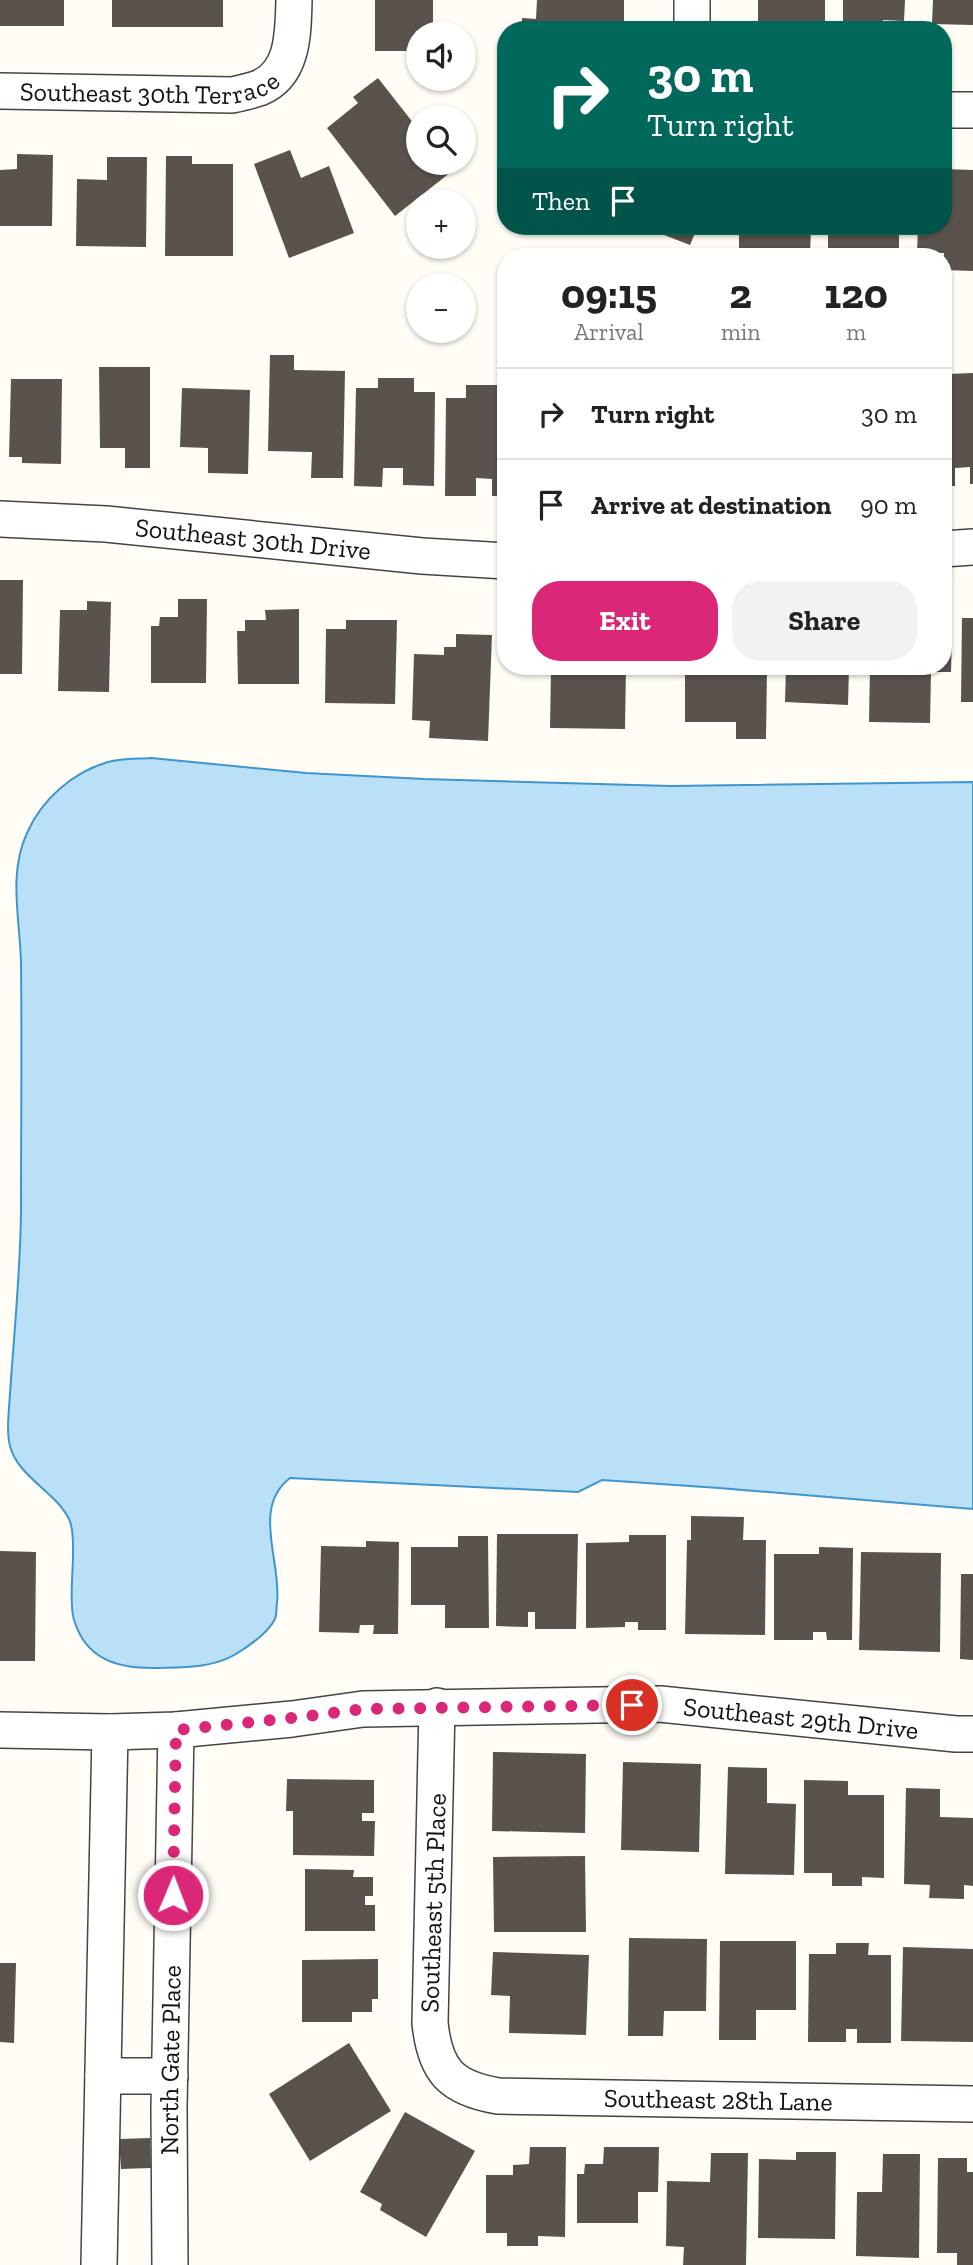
<!DOCTYPE html>
<meta charset="utf-8">
<style>
:root{--surface:#fff;--page:#f2f2f2;--text:#222;--muted:#767676;--line:#e0e0e0;--accent:#db2777}
body{margin:0;font-family:"Zilla Slab",serif;background:var(--page);color:var(--text);height:100vh;display:flex;flex-direction:column;font-size:26px;white-space:nowrap}
*{box-sizing:border-box;margin:0}
p{font-size:23px;color:var(--muted)}
.icon{flex:none;width:38px;height:38px;fill:none;stroke:currentColor;stroke-width:2;stroke-linecap:round;stroke-linejoin:round}
.map{position:relative;flex:1;overflow:hidden}
.details{position:absolute;left:497px;top:248px;width:455px;height:427px;display:flex;flex-direction:column;background:var(--surface);border-radius:28px;box-shadow:0 2px 5px #0004}
.details>*{flex:none}
.top-card{position:absolute;left:497px;top:21px;width:455px;height:214px;border-radius:28px;box-shadow:0 2px 5px #0004;background:#00695c;color:#fff;overflow:hidden}
.buttons{position:absolute;left:406px;top:21px;display:grid;gap:14px}
.buttons a{display:grid;place-items:center;width:70px;height:70px;border-radius:50%;background:var(--surface);box-shadow:0 2px 5px #0004;font-size:35px}
.pin{position:absolute;display:grid;place-items:center;width:60px;height:60px;color:#fff;margin:-30px;border:4px solid #fff;border-radius:50%;box-shadow:0 2px 7px #0007}
.me{position:absolute;width:77px;margin:-38px;rotate:1deg;stroke-linejoin:round;filter:drop-shadow(0 0 5px #0008)}
.turn{display:flex;align-items:center;gap:24px;height:147px;padding:0 35px;font-size:32px}
.turn .icon{width:91px;height:91px;stroke-width:2.5}
.turn b{display:block;font-size:49px;line-height:60px}
.then{display:flex;align-items:center;height:66px;padding:0 35px;background:#0003;gap:14px;font-size:26px}
.eta{display:flex;justify-content:space-evenly;align-items:center;height:119px;text-align:center}
.eta b{font-size:42px;font-weight:800;line-height:49px}
.button{display:flex;gap:14px;margin-top:auto;padding:14px 35px}
.button a{flex:1;height:80px;border-radius:28px;background:var(--accent);color:#fff;font-size:28px;font-weight:800;line-height:80px;text-align:center}
.button a+a{background:var(--page);color:var(--text)}
ul{padding:0;list-style:none}
li{display:flex;align-items:center;gap:21px;height:91px;padding:0 35px;border-top:2px solid var(--line)}
li div{flex:1}
li b{display:block;font-size:26px}
li em{font-style:normal}
.map>svg:first-child{display:block}
.water{fill:#b9e0f7;stroke:#3f96cf;stroke-width:2}
.building{fill:#5a524d}
.lines{fill:none;stroke-linecap:round;stroke-linejoin:round}
.minor-casing{stroke:#444;stroke-width:38}
.minor{stroke:#fff;stroke-width:35}
.route{stroke:#db2777;stroke-width:12;stroke-dasharray:0 21.6}
.labels{text-anchor:middle;stroke-width:7;stroke-linejoin:round;paint-order:stroke}
.street-label{font-size:26px;fill:#111;stroke:#fff}
</style>
<div class="map">
<svg width="973" height="2265" viewBox="0 0 973 2265">
<rect width="100%" height="100%" fill="#fffdf5"/>
<path class="water" d="M151,758L306,773L424,779L671,786L973,782V1509L719,1488L602,1480L578,1492L290,1478C251,1508 282,1562 277,1603C276,1608 277,1614 275,1619C268,1633 249,1646 236,1654C211,1669 181,1667 153,1668C116,1668 86,1659 74,1620C69,1604 73,1574 73,1556C73,1545 74,1529 69,1519C55,1491 18,1477 10,1446C8,1439 8,1431 8,1424C12,1354 20,1284 21,1213C21,1130 22,1046 21,963C20,919 8,874 27,833C42,799 73,772 108,762C121,758 137,759 151,758Z"/>
<path class="building" d="M0,0H64V26H0Z
M112,0H223V27H112Z
M375,0H433V33H418V51H375Z
M537,0H624V30H522V18L536,19Z
M758,0H825V30H794V25L758,24Z
M843,0H905L904,21L883,20V30H843Z
M933,0H973V25L932,24Z
M378,78L418,129V163H444L451,172L395,216L327,128L358,103L353,97Z
M290,150L301,178L329,166L354,233L289,258L254,164Z
M17,154L53,155L52,226H0V170L17,169Z
M166,156H192V164H233V256H165Z
M107,157H147L146,247L76,246L77,179L107,180Z
M943,169L973,170V271L943,270L944,253H917L918,226H943Z
M641,226H698L690,245Z
M739,226H811L810,257H739Z
M828,226H899V257H828Z
M270,355H294V370L345,371L343,478H311L312,452L268,451Z
M99,367H150V468H125V448H100Z
M973,373V484H970V467L955,468V486H943V386H946V374Z
M378,378H414V392H435L434,486L403,485V468H383L382,487L354,486L356,388H378Z
M11,379H62L61,464L22,463V457H9Z
M466,385H501V401H506V496H492V479L476,478V496H445L446,398H466Z
M182,388L250,390L248,474L208,473V448L180,447Z
M0,580H23L22,674H0Z
M178,599H207L206,683H151V626H159L160,617H178Z
M87,601L111,602L109,692L58,691L60,610H87Z
M299,609V684H238L237,631H245V620H266L265,610Z
M962,618H973V702H961Z
M346,620H397L395,704L325,703L326,629H346Z
M943,633H952L951,672H931L930,723L869,722L870,667H943Z
M456,634L492,635L488,741L429,738L430,721L412,720L414,654L444,655V647H456Z
M551,667H626L625,729L550,728Z
M685,667H767L766,739H736V722H685Z
M786,667H849L848,705L785,702Z
M691,1516L744,1517L743,1540H766L765,1635L685,1634L687,1540H691Z
M497,1534H578L576,1629H535V1612H528V1627L496,1626Z
M629,1535H666V1630H638V1622H625V1627L586,1628V1543L629,1542Z
M458,1536H488L489,1628H445V1605H411V1547H458Z
M366,1541L399,1542L398,1634H373L374,1625H360L359,1633L319,1632L321,1546L366,1547Z
M819,1547L853,1548L852,1640H827L826,1632H813V1640H774V1554H819Z
M0,1551L36,1552L35,1661H0Z
M861,1552L941,1553L940,1652L859,1650Z
M961,1574H973V1660L960,1659Z
M493,1752L586,1754L585,1833L492,1831Z
M623,1762L701,1764L699,1852L621,1850Z
M728,1767L767,1768V1803L796,1804L794,1875L725,1874Z
M287,1779L374,1780V1813H362V1821H375L374,1856L293,1855V1811H286Z
M804,1780L848,1781V1795H884V1878L862,1877V1886H832V1873H804Z
M906,1788L940,1789V1817L973,1818V1886L964,1885V1899L929,1898L930,1885L904,1884Z
M585,1856L586,1932H494L493,1857Z
M305,1869L354,1870L353,1877H373V1896H365V1905H375V1931H305Z
M629,1938L707,1939L706,2011H664L663,2036H628Z
M720,1941H796V2010H756V2040H719Z
M836,1943H869L868,1955H891V2043H857V2029H846V2042H808L809,1954H836Z
M903,1947L973,1949V2042L901,2041Z
M493,1952L589,1955L586,2035L509,2033L510,1996L491,1995Z
M378,1959V1999H372V2012H352V2022H302V1960Z
M0,1963H16L14,2043L0,2042Z
M349,2043L391,2111L310,2161L269,2094Z
M405,2112L475,2151L426,2237L380,2210L382,2204L360,2192Z
M150,2138L151,2168L121,2169L119,2139Z
M530,2147H566L565,2237L538,2236V2246H507V2233H486V2175H513V2165L529,2164Z
M604,2147H659L658,2192H638V2223H577V2174H584L585,2164H603Z
M796,2152H836L835,2239L758,2238L759,2159L796,2160Z
M711,2153H748L746,2265H683L684,2247L666,2246L667,2181L710,2182Z
M883,2154H920L919,2258L856,2256L857,2192H882Z
M938,2158H967V2172H973V2265H957V2253H937Z"/>
<g class="lines">
<g class="minor-casing">
<g id="minor">
<path d="M692,30V0"/>
<path id="s1" d="M0,91L232,95C241,93 250,91 259,88C294,74 293,32 294,0"/>
<path d="M943,110H973"/>
<path id="s2" d="M0,519L106,524L422,556L506,561"/>
<path d="M943,549L973,547"/>
<path id="s3" d="M437,1706L430,2023C435,2071 451,2088 498,2096L973,2104"/>
<path id="s4" d="M0,1730L110,1732L176,1730L292,1719L363,1709L660,1704L956,1734H973"/>
<path d="M103,2076H170"/>
<path d="M99,2265L110,1732"/>
<path id="s5" d="M170,2265L169,2108L176,1730"/>
</g>
</g>
<use href="#minor" class="minor"/>
</g>
<g class="lines">
<path class="route" d="M173,1895L176,1730L292,1718L363,1709L632,1705"/>
</g>
<g class="labels">
<g class="street-label">
<text dy="9" stroke="none"><textPath href="#s1" startOffset="150">Southeast 30th Terrace</textPath></text>
<text dy="9" stroke="none"><textPath href="#s2" startOffset="254">Southeast 30th Drive</textPath></text>
<text dy="9" stroke="none"><textPath href="#s4" startOffset="803">Southeast 29th Drive</textPath></text>
<text transform="translate(433 1903) rotate(-88)" y="9">Southeast 5th Place</text>
<text dy="9" stroke="none"><textPath href="#s5" startOffset="205">North Gate Place</textPath></text>
<text dy="9" stroke="none"><textPath href="#s3" startOffset="648">Southeast 28th Lane</textPath></text>
</g>
</g>
</svg>
<div class="buttons">
<a><svg class="icon" aria-label="sound" viewBox="0 0 24 24"><path d="M4 9h4l5-4v14l-5-4H4zM17 9q2 3 0 6"/></svg></a>
<a><svg class="icon" aria-label="search" viewBox="0 0 24 24"><circle cx="10" cy="10" r="6"/><path d="M15 15l6 6"/></svg></a>
<a>+</a>
<a>−</a>
</div>
<div class="pin" style="left:632px;top:1705px;background:#d93025"><svg class="icon" aria-label="arrive" viewBox="0 0 24 24"><path d="M6 21V4h12l-3 4 3 4H6"/></svg></div>
<svg class="me" style="left:173px;top:1895px" viewBox="-20 -20 40 40"><circle r="17" fill="#db2777" stroke="#fff" stroke-width="3"/><path d="M0-11L8 9 0 5-8 9z" fill="#fff"/></svg>
<div class="top-card">
<div class="turn"><svg class="icon" aria-label="right" viewBox="0 0 24 24"><path d="M7 20v-9h11M14 6l5 5-5 5"/></svg><div><b>30 m</b>Turn right</div></div>
<div class="then">Then<svg class="icon" aria-label="arrive" viewBox="0 0 24 24"><path d="M6 21V4h12l-3 4 3 4H6"/></svg></div>
</div>
<section class="details">
<div class="eta">
<div><b>09:15</b><p>Arrival</p></div>
<div><b>2</b><p>min</p></div>
<div><b>120</b><p>m</p></div>
</div>
<ul>
<li><svg class="icon" aria-label="right" viewBox="0 0 24 24"><path d="M7 20v-9h11M14 6l5 5-5 5"/></svg><div><b>Turn right</b></div><em>30 m</em></li>
<li><svg class="icon" aria-label="arrive" viewBox="0 0 24 24"><path d="M6 21V4h12l-3 4 3 4H6"/></svg><div><b>Arrive at destination</b></div><em>90 m</em></li>
</ul>
<div class="button"><a>Exit</a><a>Share</a></div>
</section>
</div>
